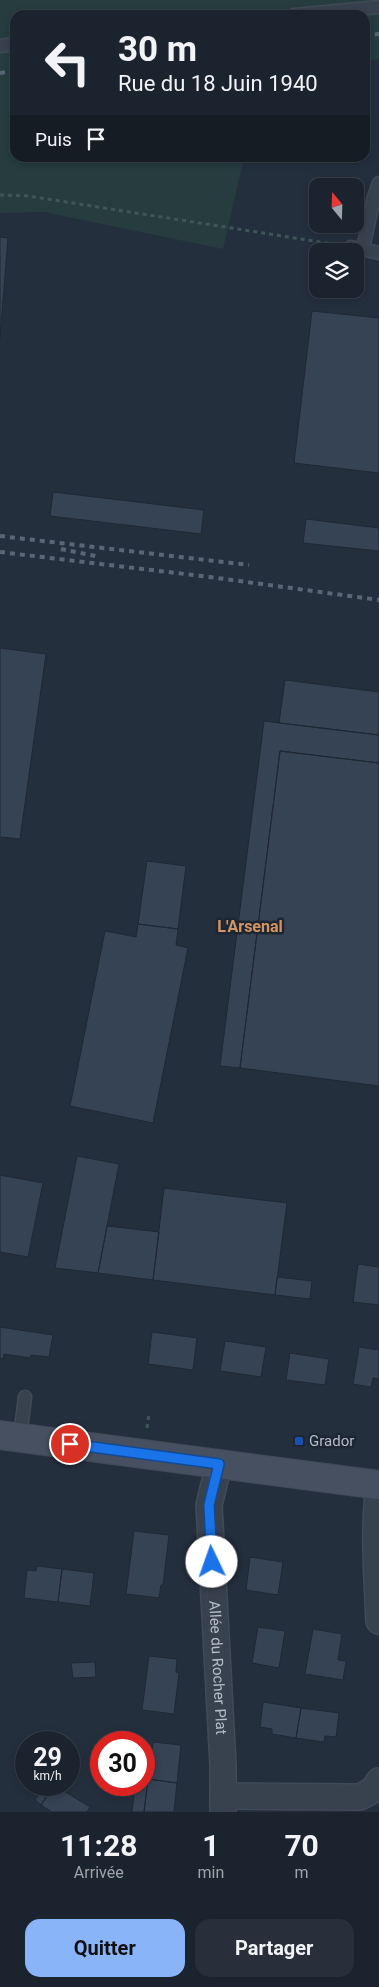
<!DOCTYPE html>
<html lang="fr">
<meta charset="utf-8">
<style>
:root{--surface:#1b232e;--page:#282f3a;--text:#f1f3f6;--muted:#a0a4aa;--line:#39404a;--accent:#8ab4f8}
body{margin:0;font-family:Roboto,sans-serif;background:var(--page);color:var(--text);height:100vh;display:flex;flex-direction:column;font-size:19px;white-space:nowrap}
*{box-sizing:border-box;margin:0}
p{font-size:16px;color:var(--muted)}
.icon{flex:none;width:28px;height:28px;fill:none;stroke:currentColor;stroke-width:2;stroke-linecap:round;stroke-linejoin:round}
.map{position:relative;height:1812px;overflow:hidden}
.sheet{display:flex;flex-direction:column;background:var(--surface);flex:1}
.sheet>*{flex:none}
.banner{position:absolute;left:10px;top:10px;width:360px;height:152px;border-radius:15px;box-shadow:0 2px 8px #0003,0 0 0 1px var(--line);background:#1b232e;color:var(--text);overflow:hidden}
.needle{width:32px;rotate:341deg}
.tools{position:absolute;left:309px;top:178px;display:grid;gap:10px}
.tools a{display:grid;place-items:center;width:55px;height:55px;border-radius:10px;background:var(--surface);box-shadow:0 2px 8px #0003,0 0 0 1px var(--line);font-size:25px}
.speed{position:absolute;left:15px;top:1731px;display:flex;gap:10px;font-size:25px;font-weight:700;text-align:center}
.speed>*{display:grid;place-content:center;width:65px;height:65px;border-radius:50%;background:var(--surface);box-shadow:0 2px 8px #0003,0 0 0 1px var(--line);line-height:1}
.speed small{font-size:12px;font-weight:400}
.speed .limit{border:8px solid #d22;background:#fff;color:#111}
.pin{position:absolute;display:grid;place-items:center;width:42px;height:42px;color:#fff;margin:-21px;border:2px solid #fff;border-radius:50%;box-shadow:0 1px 5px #0007}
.me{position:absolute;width:55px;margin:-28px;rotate:357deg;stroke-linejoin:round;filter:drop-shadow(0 0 4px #0008)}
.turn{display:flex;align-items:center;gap:18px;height:105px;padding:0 25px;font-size:22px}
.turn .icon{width:65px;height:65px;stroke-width:2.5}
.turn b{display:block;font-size:35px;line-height:42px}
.then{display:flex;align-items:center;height:48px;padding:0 25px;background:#0003;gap:10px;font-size:19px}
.eta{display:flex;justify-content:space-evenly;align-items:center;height:85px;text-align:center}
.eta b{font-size:30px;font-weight:700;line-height:35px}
.action{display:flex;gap:10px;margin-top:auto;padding:10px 25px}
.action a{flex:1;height:58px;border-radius:15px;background:var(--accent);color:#111;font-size:20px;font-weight:700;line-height:58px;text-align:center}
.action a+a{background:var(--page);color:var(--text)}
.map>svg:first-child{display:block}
.green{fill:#263c3f}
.building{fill:#364354;stroke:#1f2835}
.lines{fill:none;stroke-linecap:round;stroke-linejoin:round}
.lane-casing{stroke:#414a57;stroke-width:15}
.street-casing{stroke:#414a57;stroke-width:28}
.secondary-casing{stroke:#414a57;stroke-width:30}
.path{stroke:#3f5557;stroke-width:3;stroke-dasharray:4 4;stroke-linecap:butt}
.lane{stroke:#38414e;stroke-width:12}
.street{stroke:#38414e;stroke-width:25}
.secondary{stroke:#465061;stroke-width:28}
.rail{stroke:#5a6575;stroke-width:4;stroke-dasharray:5 5;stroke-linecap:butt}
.route-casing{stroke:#114b97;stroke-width:12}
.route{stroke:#1a73e8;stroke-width:9}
.transit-dot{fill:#1a4fb4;stroke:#1d2633;stroke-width:2}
.labels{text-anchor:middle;stroke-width:5;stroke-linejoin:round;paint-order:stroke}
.poi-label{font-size:15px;fill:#b4bcc9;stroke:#1d2633;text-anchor:start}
.street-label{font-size:15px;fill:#b4bcc9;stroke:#1d2633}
.neighbourhood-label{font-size:16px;font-weight:bold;fill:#d59563;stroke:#1d2633}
</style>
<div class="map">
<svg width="379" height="1812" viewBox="0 0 379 1812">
<rect width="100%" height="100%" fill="#242f3e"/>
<path class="green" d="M0,0H379V59L365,61V15H15V158H244L223,249L44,212L0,213Z"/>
<path class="building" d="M0,237L8,238L0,338Z
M312,311L379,318V473L294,463Z
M53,492L204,510L201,534L50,516Z
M306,519L379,528V551L303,543Z
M0,648L46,654L20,839L0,837Z
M285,680L379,692V735L279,723Z
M264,721L379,735V763L280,751L240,1068L220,1066Z
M280,751L379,763V1086L240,1068Z
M147,861L186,866L178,929L138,924Z
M138,924L178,929L176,945L188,948L153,1123L70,1106L105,931L136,937Z
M77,1156L119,1164L98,1273L55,1268Z
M0,1175L43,1183L28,1257L0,1252Z
M164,1188L287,1203L275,1295L153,1280Z
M107,1226L159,1232L153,1280L98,1273Z
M358,1264L379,1267V1305L353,1302Z
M277,1277L312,1281L310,1299L275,1295Z
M0,1327L53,1335L49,1357L31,1355L30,1358L4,1354L3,1359L0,1358Z
M152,1332L197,1338L193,1370L148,1364Z
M225,1341L266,1347L261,1377L220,1371Z
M359,1347L379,1350V1379L373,1378L371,1387L353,1384Z
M290,1353L329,1359L325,1385L286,1380Z
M134,1531L169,1535L163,1585H161L159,1598L126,1594Z
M250,1557L283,1562L278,1595L246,1590Z
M37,1566L62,1569L58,1602L24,1598L27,1570L36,1571Z
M62,1569L94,1573L90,1606L58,1602Z
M258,1627L285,1631L279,1668L252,1663Z
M313,1629L342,1634L338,1660L346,1661L343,1680L305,1674Z
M149,1656L177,1659L176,1672L179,1673L174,1714L142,1710Z
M95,1662L96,1677L73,1678L71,1663Z
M263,1702L301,1708L296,1738L272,1734V1729L260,1727Z
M301,1708L339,1713L336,1737L325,1736L324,1742L296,1738Z
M153,1742L181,1745L177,1783L148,1779Z
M144,1779H148L144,1812H132L135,1785H144Z
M148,1779L177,1783L174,1812H144Z
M46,1785H54L41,1805L35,1800Z
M54,1785L90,1807L87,1812H52L41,1805Z"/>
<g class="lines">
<g class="lane-casing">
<path id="lane" d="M294,15L379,7
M0,46L15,44
M374,197L379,183
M351,247L379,253
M363,249L374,197L379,198
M20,1437L25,1397"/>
</g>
<g class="street-casing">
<g id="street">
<path id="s1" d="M219,1464L209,1505L223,1765V1812"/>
<path d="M379,1486C373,1531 377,1576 379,1621"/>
<path d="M224,1796L360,1797L373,1790L379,1781"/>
</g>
</g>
<g class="secondary-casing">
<path id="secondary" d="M0,1435L379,1485"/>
</g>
<path class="path" d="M0,195L28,196L333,244
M147,1428L149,1413"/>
<use href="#lane" class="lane"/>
<use href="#street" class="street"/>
<use href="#secondary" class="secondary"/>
<path class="rail" d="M365,36L379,34
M0,73L15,71
M0,536L249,565
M61,549L100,557
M0,552L210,577L379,600"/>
</g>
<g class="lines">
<g class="route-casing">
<path id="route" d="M70,1444L219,1464L209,1505L212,1562"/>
</g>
<use href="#route" class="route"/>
</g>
<rect class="transit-dot" x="294" y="1436" width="10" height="10" rx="2.5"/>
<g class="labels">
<g class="poi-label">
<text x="309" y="1446">Grador</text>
</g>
<g class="street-label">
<text dy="5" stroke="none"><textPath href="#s1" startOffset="205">Allée du Rocher Plat</textPath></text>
</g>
<g class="neighbourhood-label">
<text x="250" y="932">L'Arsenal</text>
</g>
</g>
</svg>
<div class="tools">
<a><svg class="needle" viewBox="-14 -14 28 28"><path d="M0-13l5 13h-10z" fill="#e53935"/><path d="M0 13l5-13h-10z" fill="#a0a4aa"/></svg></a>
<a><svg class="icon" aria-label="layers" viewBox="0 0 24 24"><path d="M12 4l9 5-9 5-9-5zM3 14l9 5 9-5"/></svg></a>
</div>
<div class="speed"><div>29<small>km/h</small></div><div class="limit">30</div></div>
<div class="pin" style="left:70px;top:1444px;background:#d93025"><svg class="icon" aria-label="arrive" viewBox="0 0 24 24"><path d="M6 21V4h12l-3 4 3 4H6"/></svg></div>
<svg class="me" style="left:212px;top:1562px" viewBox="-20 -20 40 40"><circle r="19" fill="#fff"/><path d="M0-13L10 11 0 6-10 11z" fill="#1a73e8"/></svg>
<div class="banner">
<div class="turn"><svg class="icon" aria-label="left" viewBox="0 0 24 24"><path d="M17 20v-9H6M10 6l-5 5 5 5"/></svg><div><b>30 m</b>Rue du 18 Juin 1940</div></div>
<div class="then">Puis<svg class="icon" aria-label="arrive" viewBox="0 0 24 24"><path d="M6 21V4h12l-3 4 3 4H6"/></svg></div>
</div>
</div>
<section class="sheet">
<div class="eta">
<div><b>11:28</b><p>Arrivée</p></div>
<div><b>1</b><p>min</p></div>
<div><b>70</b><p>m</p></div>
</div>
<div class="action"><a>Quitter</a><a>Partager</a></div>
</section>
